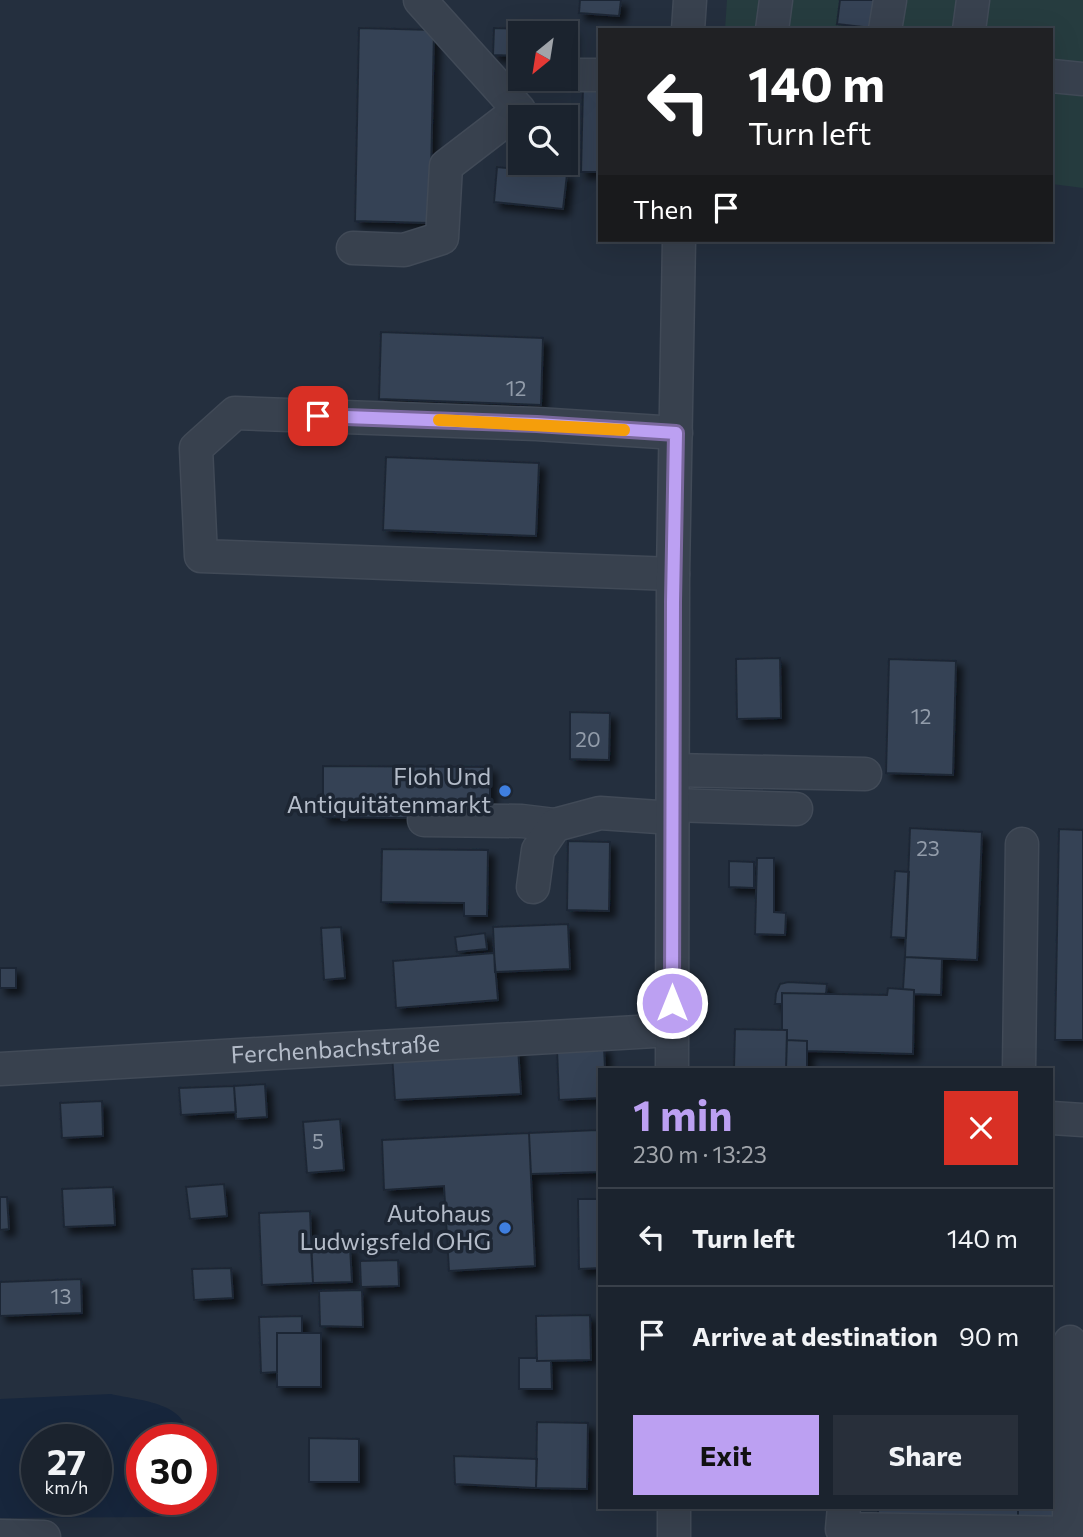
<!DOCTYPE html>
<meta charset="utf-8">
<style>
:root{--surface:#1b232e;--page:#282f3a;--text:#f1f3f6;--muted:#a0a4aa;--line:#39404a;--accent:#bca0f2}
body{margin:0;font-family:Commissioner,sans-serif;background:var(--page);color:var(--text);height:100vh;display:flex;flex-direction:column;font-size:26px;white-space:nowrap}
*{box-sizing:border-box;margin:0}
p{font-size:23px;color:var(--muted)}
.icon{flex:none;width:38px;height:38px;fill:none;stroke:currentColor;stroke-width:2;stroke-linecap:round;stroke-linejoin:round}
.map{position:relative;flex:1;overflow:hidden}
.drawer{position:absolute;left:598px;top:1068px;width:455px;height:441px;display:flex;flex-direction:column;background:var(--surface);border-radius:0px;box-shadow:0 7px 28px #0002,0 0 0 2px var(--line)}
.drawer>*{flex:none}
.banner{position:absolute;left:598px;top:28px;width:455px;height:214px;border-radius:0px;box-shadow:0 7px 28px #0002,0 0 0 2px var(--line);background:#202124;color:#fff;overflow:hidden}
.needle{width:46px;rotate:210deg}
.buttons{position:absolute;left:508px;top:21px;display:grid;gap:14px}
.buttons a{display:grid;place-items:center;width:70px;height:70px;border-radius:0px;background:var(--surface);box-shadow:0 7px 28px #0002,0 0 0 2px var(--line);font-size:35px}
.speed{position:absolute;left:21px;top:1424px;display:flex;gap:14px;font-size:35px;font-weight:700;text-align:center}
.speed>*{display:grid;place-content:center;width:91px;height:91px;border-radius:50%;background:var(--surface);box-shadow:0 7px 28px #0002,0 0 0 2px var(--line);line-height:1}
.speed small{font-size:18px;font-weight:400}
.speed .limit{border:10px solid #d22;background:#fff;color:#111}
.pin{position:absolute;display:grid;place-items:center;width:60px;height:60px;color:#fff;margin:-30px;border-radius:14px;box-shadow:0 4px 10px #0006}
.me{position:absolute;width:77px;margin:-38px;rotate:0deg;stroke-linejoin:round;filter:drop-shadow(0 0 5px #0008)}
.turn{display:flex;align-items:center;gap:24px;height:147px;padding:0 35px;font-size:32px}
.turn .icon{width:91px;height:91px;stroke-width:2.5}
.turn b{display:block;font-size:49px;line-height:60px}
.then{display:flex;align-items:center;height:66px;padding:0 35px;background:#0003;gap:14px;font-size:26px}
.round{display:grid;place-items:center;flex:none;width:74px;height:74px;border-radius:0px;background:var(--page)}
.summary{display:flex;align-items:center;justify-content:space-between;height:119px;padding:0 35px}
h1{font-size:42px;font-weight:700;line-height:52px;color:var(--accent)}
.action{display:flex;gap:14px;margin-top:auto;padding:14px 35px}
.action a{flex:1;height:80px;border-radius:0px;background:var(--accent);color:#111;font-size:28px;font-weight:700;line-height:80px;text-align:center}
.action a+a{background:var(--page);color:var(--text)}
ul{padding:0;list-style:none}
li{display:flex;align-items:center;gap:21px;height:98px;padding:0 35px;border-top:2px solid var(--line)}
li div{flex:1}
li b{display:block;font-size:26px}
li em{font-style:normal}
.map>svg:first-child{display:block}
.green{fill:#263c3f}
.water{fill:#17263c;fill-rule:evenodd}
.building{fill:#364354;stroke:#1f2835;stroke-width:2;filter:url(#shadow)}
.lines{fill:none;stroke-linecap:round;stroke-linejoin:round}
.minor-casing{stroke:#414a57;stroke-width:35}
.minor{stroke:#38414e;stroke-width:32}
.route-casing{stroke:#7a689d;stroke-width:18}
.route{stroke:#bca0f2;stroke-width:12}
.slow{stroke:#f59e0b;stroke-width:12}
.shop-dot{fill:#3f7fe0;stroke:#1d2633;stroke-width:2.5}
.labels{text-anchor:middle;stroke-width:7;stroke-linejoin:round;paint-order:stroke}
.number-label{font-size:21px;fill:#929caa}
.poi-label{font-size:24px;fill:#b4bcc9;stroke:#1d2633;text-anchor:end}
.street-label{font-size:24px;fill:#b4bcc9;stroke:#1d2633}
</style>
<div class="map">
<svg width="1083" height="1537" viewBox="0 0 1083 1537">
<defs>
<filter id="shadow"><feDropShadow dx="6" dy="6" stdDeviation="3.5" flood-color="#0009"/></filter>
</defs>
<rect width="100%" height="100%" fill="#242f3e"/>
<path class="green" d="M727,0H1083V188L1052,184V30H725Z"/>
<path class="water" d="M111,1394C140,1401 189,1402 188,1440H142V1500L184,1501L171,1515L152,1517L0,1518V1399ZM37,1440H96V1500H37Z"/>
<path class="building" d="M580,0H621L619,16L579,13Z
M840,0H876L872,28L837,24Z
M359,28L434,30L430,223L355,221Z
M494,28L571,31L570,58H565V33H520V56L493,55Z
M583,86L600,87V172H581Z
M497,167L567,174L563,209L494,202Z
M381,332L543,338L541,405L379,399Z
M386,457L539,463L536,536L383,530Z
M780,658L781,718L737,719L736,659Z
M889,659L956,661L953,775L886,773Z
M570,712L610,713L609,760L570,759Z
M323,766L490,767V810H408V818L323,817Z
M910,828L982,832L977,960L905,957Z
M1059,829L1083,830V1040H1055Z
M568,841L610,842L609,911L567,910Z
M382,849L488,850L487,916H464V903L381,902Z
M757,858H774V912L786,913L785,935L755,934Z
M729,861L754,862V888L729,887Z
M895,871L909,872L906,938L891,937Z
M568,924L570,969L495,972L493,927Z
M341,927L345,978L324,980L321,928Z
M485,933L487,949L457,952L455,937Z
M494,953L498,1000L396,1008L393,961Z
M905,957L942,959L941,995L914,994V990L903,989Z
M0,968H16V988H0Z
M788,982L827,984L826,994L782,993V1004H775L776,993L780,984Z
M888,988L914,990L913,1054L807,1051V1041L787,1040V1030H782V993L887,995Z
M735,1029L787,1030L786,1069H734Z
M787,1040L807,1041V1069H786Z
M518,1047L521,1094L395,1100L392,1054Z
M604,1047L605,1069H600V1098L559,1100L557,1049Z
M265,1084L267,1117L236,1119L234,1086Z
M234,1086L236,1112L181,1115L179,1088Z
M102,1101L103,1136L62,1138L60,1103Z
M340,1119L344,1170L307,1173L303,1122Z
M597,1130L598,1172L531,1174L529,1133Z
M529,1133L535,1266L449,1271L444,1186L384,1190L382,1140Z
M224,1184L227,1216L190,1219L186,1187Z
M113,1187L115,1225L64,1227L62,1189Z
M0,1197H7L9,1229L0,1230Z
M578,1199H600V1268L579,1269Z
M310,1211L313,1283L262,1285L259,1213Z
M350,1247L352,1282L313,1283L311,1248Z
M398,1260L399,1286L361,1287L360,1261Z
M231,1268L233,1298L194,1300L192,1269Z
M81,1279L82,1313L0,1316V1282Z
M362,1290L363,1327L320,1326L319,1291Z
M590,1315L591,1360L537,1361L536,1316Z
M302,1316V1333H277V1372L261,1373L259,1317Z
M277,1333H321V1387H277Z
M1052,1351H1060L1059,1517H1018V1507H1052Z
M519,1358H537V1361H551L552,1389H519Z
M537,1422L588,1423L587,1489L536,1488Z
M309,1438L359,1439V1482H309Z
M454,1456L537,1459L536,1488L455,1484Z
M878,1507H1018V1517L878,1516Z"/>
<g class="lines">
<g class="minor-casing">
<g id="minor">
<path d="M688,30L690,0"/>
<path d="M772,30L776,0"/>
<path d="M885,30L890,0"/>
<path d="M969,30L973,0"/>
<path d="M567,75H600"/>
<path d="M1052,76L1083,79"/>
<path d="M353,248L404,250L442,238L446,166L519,110L420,0"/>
<path d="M673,574L201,556L196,448L235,413L537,424L676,433"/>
<path d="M673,770L865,774"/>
<path d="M673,805L796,809"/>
<path d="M424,820L522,821L555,825"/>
<path d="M533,887L538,850L555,825L600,813L673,818"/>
<path id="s1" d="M0,1069L672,1030"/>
<path d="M672,1069L673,574L679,240"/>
<path d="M1019,1069L1022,844"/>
<path d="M1052,1118L1083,1120"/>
<path d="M674,1507V1537"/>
<path d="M844,1507L842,1529L1069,1533L1068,1537"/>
<path d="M1069,1533L1070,1342"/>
<path d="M0,1536L44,1537"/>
</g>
</g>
<use href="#minor" class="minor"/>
</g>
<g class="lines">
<g class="route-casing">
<path id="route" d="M318,416L537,424L676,433L673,602L672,1003"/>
</g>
<use href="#route" class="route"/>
<path class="slow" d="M439,420L624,430"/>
</g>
<g class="shop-dot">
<circle cx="505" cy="791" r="7"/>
<circle cx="505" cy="1228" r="7"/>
</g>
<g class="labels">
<g class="number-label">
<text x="516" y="396">12</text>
<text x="921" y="724">12</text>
<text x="588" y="747">20</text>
<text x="928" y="856">23</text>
<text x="318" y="1149">5</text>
<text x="61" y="1304">13</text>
</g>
<g class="poi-label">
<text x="491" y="785">Floh Und<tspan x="491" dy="28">Antiquitätenmarkt</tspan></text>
<text x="491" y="1222">Autohaus<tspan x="491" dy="28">Ludwigsfeld OHG</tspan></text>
</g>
<g class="street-label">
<text dy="8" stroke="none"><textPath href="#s1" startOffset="336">Ferchenbachstraße</textPath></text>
</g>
</g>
</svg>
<div class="buttons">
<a><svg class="needle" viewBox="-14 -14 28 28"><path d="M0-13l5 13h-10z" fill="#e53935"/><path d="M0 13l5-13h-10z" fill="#a0a4aa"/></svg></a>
<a><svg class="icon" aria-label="search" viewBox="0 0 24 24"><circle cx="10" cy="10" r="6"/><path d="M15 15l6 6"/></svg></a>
</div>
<div class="speed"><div>27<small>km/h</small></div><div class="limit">30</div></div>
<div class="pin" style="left:318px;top:416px;background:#d93025"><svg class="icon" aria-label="arrive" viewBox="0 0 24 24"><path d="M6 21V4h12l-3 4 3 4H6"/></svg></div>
<svg class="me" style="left:672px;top:1003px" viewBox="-20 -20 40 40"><circle r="17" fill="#bca0f2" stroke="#fff" stroke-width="3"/><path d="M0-11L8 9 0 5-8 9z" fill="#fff"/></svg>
<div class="banner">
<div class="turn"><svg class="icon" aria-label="left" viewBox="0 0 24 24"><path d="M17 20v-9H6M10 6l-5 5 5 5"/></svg><div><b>140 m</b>Turn left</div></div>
<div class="then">Then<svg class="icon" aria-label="arrive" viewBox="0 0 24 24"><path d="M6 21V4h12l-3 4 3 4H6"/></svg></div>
</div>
<section class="drawer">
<div class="summary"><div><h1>1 min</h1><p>230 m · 13:23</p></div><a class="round" style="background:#d93025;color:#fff"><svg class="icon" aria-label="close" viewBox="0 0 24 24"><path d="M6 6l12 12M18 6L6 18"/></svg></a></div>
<ul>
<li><svg class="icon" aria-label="left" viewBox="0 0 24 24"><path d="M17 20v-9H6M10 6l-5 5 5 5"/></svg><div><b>Turn left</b></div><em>140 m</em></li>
<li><svg class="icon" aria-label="arrive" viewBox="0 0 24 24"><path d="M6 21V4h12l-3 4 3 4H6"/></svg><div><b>Arrive at destination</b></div><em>90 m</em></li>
</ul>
<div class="action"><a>Exit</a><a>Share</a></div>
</section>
</div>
